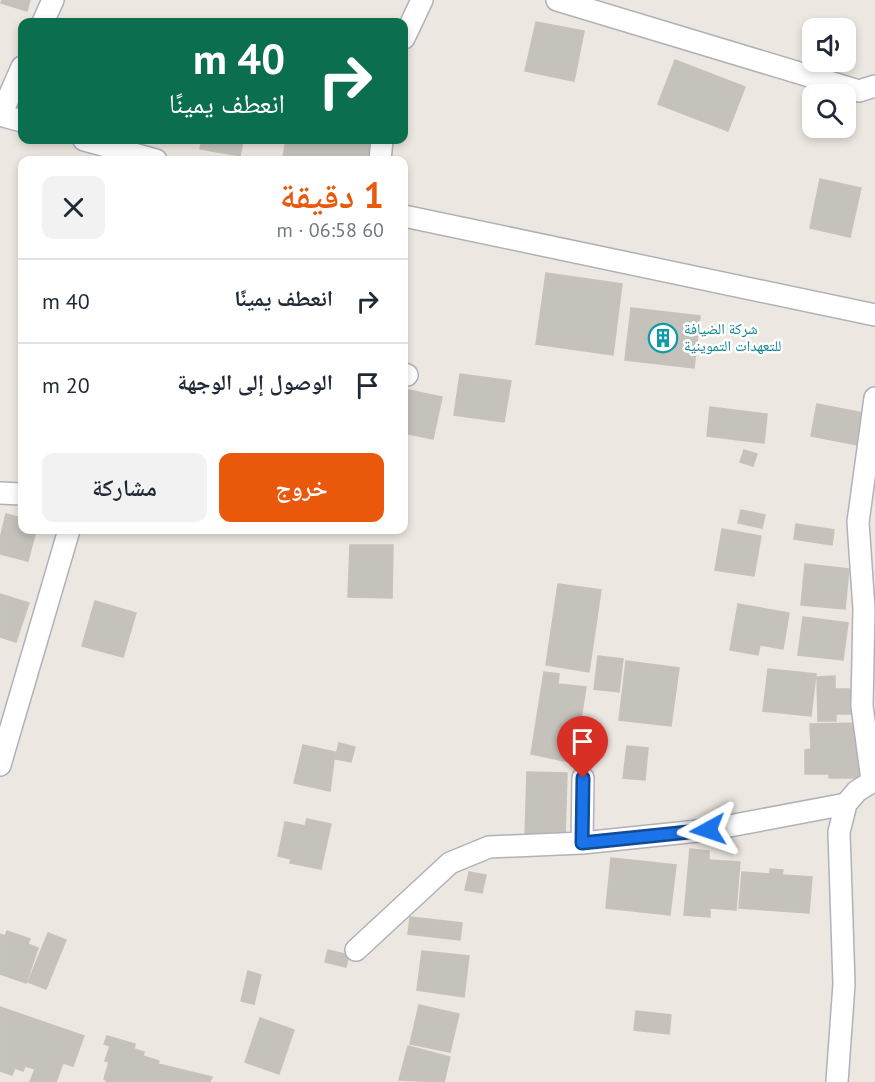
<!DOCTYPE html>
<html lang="ar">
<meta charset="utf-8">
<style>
:root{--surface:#fff;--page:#f2f2f3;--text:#1f2937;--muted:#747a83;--line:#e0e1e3;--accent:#ea580c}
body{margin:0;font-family:"PT Sans","Noto Naskh Arabic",sans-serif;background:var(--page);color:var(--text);direction:rtl;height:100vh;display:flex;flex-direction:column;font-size:22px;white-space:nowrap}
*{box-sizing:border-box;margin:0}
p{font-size:20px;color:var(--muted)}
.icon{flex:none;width:33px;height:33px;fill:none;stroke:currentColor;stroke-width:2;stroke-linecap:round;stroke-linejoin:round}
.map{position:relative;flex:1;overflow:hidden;direction:ltr}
.details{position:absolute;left:18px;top:156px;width:390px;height:378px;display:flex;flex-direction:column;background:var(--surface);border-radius:12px;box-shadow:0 3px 9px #0003;direction:rtl}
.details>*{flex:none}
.top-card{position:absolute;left:18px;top:18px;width:390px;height:126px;border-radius:12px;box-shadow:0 3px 9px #0003;direction:rtl;background:#0b6e4f;color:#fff;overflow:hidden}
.tools{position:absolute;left:802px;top:18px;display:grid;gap:12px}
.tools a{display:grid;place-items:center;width:54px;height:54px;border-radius:12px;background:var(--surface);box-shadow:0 3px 9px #0003;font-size:30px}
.pin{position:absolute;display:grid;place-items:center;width:51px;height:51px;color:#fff;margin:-62px -26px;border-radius:50% 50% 50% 0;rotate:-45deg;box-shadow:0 0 6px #0007}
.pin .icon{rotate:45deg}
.me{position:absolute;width:66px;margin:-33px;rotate:265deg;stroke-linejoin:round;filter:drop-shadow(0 0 4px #0008)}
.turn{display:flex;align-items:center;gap:21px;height:126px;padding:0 24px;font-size:27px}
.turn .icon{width:78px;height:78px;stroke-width:2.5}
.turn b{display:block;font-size:42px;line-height:51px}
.round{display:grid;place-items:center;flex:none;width:63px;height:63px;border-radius:12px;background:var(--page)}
.overview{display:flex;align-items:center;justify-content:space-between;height:102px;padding:0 24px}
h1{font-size:36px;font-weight:600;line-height:45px;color:var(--accent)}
.button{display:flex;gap:12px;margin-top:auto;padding:12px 24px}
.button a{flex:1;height:69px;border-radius:12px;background:var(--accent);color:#fff;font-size:24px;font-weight:600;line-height:69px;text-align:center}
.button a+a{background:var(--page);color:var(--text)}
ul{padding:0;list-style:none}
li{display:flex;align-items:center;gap:18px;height:84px;padding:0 24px;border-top:2px solid var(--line)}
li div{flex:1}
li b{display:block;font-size:22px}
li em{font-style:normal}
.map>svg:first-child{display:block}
.building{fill:#c5c1bb;stroke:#c8c3b9;stroke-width:1.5}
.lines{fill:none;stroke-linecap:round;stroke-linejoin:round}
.minor-casing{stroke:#b0b1bb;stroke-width:24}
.minor{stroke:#fff;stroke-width:21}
.route-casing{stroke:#114b97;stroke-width:15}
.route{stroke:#1a73e8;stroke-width:10}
.labels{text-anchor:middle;stroke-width:5;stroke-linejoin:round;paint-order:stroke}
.culture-label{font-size:15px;fill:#0d838f;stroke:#fff;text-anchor:start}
</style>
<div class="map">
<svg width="875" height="1082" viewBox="0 0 875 1082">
<rect width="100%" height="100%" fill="#ece7e0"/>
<path class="building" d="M2,0H30L27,11L1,3Z
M536,22L584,31L574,81L525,71Z
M675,60L745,87L728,131L658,104Z
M202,140H243L240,156L200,149Z
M286,140H373L369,160H299L283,157Z
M820,179L861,188L850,237L810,228Z
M546,273L622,284L613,355L536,344Z
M631,308L700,316L694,368L625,360Z
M460,374L511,381L504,422L454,415Z
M404,389L442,397L433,439L404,433Z
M817,404L869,414L863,446L811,436Z
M710,407L767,414L764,443L707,436Z
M744,450L757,454L753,466L740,462Z
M741,510L765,515L762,528L738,523Z
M6,514L22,518V530H36L28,561L0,554V539Z
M796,524L834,530L832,545L794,539Z
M722,529L761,536L754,576L715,570Z
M350,545H393L392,598L348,597Z
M805,564L849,569L845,609L801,605Z
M558,584L601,590L589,672L546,665Z
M0,594L29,603L16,642L0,637Z
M95,601L136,613L123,657L82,646Z
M738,604L789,613L783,649L760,645L758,655L730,650Z
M803,617L848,623L843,660L798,655Z
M598,656L623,659L619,692L594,689Z
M626,661L679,668L671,726L619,720Z
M768,669L816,674L811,716L763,711Z
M544,672L559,674L558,684L586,687L574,763L531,754Z
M835,676V689H850L851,714H836V721H818L817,677Z
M861,723L862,778H829V774H805V750L811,749L810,724Z
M339,743L355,747L351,762L335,759Z
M303,745L335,752L330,791L294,783Z
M627,746L648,748L645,780L623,778Z
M527,772L567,773L565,839L525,837Z
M307,819L331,824L321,869L290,863L291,859L278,856L285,822L305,826Z
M690,849L709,851V860L740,862L736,910L710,908V917L684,915Z
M611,858L676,865L670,915L606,908Z
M770,869L783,870L782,875L812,877L809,913L739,908L742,872L770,874Z
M469,872L486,875L482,893L465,890Z
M410,917L462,923L460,940L408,934Z
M7,931L30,939L28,944L38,948L26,983L0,974V934L5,936Z
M48,933L66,940L46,989L28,982Z
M328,950L349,955L346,967L325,962Z
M422,951L469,956L464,997L417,990Z
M248,971L261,975L254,1004L241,1001Z
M419,1005L459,1014L450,1052L410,1044Z
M0,1007L84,1036L73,1066L63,1063L56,1082H30L35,1069L25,1066L23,1071L15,1068L12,1075L0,1071Z
M636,1011L671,1015L669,1034L634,1030Z
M260,1018L294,1030L279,1074L245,1062Z
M107,1036L135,1044L134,1049L144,1052L143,1056L159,1061L158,1064L212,1077L210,1082H108L104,1079L109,1062L105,1061L110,1046L104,1044Z
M408,1046L450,1057L444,1082L399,1080Z"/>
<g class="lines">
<g class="minor-casing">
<path id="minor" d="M557,0L859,91L875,86
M43,22L53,0
M404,38L422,0
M0,115L22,121
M1,115L22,67
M84,140L156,160
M380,160L382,140
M404,216L875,315
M404,374L407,375
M0,493L22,494
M0,765L69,530
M872,780L862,706L864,609L858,522L875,398
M582,843L583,778
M356,950L450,863L489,847L582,843L708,830L846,804L857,791L875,780
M837,1082L844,984L839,832L846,804"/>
</g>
<use href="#minor" class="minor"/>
</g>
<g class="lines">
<g class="route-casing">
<path id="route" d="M583,778L582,843L708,830"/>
</g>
<use href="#route" class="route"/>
</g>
<defs>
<g id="building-ring" transform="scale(1.5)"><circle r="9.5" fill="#fff" stroke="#0f9aa8" stroke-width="1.5"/><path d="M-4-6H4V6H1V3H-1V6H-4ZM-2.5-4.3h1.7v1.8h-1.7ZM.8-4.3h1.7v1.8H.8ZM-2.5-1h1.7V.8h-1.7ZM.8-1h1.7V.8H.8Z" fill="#0f9aa8"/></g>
</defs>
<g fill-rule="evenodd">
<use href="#building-ring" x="663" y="338"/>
</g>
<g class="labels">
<g class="culture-label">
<text x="684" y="334">شركة الضيافة<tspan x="684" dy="17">للتعهدات التموينية</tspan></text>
</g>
</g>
</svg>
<div class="tools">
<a><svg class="icon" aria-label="sound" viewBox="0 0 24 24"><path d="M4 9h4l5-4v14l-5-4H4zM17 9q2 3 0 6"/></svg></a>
<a><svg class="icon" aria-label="search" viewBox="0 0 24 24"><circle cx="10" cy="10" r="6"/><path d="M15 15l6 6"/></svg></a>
</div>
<div class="pin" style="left:583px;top:778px;background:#d93025"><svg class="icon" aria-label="arrive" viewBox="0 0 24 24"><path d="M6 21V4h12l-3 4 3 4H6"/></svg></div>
<svg class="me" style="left:708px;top:830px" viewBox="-20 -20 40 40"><path d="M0-17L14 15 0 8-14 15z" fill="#1a73e8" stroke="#fff" stroke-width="4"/></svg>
<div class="top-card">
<div class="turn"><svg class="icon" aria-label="right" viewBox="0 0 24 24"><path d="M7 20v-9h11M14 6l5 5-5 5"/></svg><div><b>40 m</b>انعطف يمينًا</div></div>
</div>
<section class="details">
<div class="overview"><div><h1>1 دقيقة</h1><p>60 m · 06:58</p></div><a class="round"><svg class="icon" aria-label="close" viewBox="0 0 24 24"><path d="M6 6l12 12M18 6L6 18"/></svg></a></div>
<ul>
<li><svg class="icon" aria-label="right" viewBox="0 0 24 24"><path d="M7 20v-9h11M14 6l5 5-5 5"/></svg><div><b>انعطف يمينًا</b></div><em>40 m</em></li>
<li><svg class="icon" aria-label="arrive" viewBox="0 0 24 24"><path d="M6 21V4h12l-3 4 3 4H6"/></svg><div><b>الوصول إلى الوجهة</b></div><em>20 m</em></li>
</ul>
<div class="button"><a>خروج</a><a>مشاركة</a></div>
</section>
</div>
